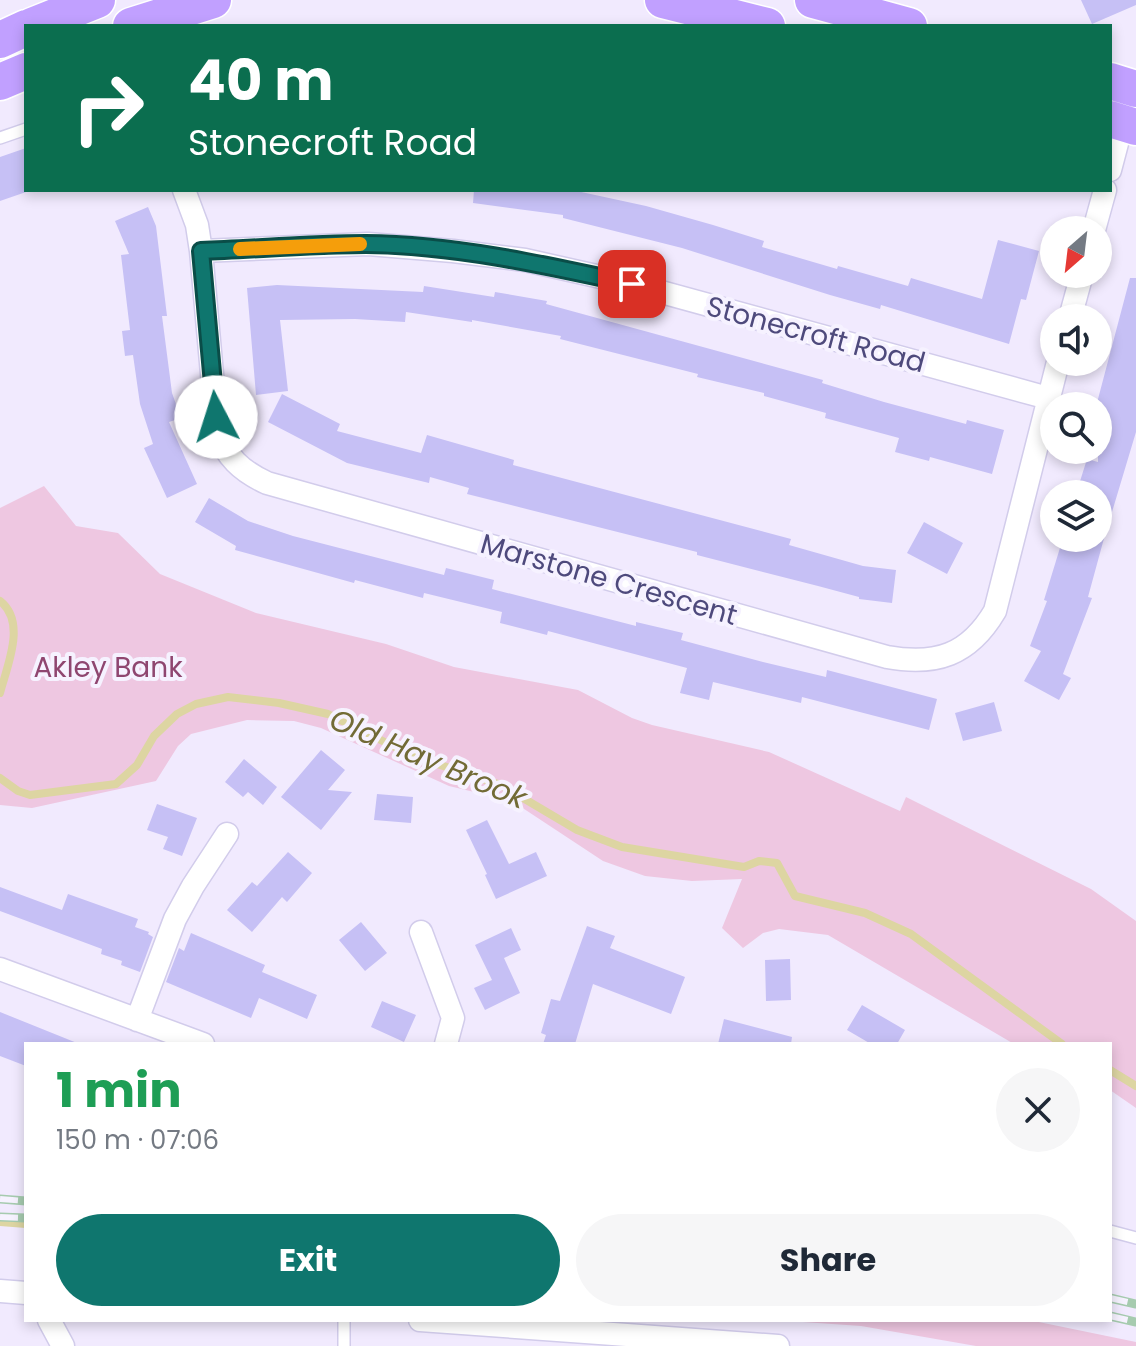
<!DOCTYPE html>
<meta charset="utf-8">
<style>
:root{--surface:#fff;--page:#f6f6f7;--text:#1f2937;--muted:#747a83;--accent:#0f766e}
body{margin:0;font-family:Poppins,sans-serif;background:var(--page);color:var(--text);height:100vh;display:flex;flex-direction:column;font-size:30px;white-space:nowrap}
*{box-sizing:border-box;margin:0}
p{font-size:26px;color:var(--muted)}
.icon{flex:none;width:44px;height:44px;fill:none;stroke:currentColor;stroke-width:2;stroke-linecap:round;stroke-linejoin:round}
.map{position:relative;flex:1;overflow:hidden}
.drawer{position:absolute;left:24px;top:1042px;width:1088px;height:280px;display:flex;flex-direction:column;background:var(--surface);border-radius:0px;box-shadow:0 4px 12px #0003}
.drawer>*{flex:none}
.banner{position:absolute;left:24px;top:24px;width:1088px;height:168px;border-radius:0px;box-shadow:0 4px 12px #0003;background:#0b6e4f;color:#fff;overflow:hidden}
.needle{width:52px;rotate:208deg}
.fabs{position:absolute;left:1040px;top:216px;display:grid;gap:16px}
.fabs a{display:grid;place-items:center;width:72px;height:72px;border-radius:50%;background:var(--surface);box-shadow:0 4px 12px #0003;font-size:40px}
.pin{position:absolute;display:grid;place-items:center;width:68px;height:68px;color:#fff;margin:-34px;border-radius:16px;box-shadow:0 4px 12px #0006}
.me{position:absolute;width:88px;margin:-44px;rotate:355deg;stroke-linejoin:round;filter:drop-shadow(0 0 6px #0008)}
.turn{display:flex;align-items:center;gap:28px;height:168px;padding:0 32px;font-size:36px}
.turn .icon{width:104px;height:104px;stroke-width:2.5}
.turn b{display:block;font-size:56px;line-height:68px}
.round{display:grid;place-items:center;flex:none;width:84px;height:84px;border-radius:42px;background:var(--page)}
.headline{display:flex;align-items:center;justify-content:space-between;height:136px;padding:0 32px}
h1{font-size:48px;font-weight:700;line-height:60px;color:#1e9e55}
.button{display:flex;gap:16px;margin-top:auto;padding:16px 32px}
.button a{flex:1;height:92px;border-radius:48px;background:var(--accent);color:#fff;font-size:32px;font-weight:700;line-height:92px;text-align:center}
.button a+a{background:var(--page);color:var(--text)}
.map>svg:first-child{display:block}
.green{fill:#eec7e1}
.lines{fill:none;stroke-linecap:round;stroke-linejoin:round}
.stream{stroke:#ddd5a2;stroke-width:8}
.building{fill:#c6c0f5}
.service-casing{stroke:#d2cceb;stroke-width:14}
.minor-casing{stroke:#d2cceb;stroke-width:25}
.primary-casing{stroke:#fff;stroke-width:39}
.service{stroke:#fff;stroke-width:11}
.minor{stroke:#fff;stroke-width:22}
.primary{stroke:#c1a0ff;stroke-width:36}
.rail-casing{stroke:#a6cbaf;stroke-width:9}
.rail{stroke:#f6f2ff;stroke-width:6;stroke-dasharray:18;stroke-linecap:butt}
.route-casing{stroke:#0a4d48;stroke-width:20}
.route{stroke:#0f766e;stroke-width:14}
.slow{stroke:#f59e0b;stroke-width:14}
.labels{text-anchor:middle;stroke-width:8;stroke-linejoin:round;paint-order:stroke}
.street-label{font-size:28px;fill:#4e4a7c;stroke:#f6f2ff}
.park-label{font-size:28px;fill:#8f4670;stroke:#f6f2ff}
.water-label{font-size:30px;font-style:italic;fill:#726b36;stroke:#f6f2ff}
</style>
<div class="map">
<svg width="1136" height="1346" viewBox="0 0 1136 1346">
<rect width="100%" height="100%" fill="#f1eafe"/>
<path class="green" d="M44,486L76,526L118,533L160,574L256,613L386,644L454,667L578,690L632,718L652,725L769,752L900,811L906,797L1091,889L1136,921V1108L1110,1090V1044H1014L828,935L779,929L763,933L743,948L722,928L742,879L692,881L645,876L603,861L512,801L449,786L321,728L294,721L247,720L191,734L178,746L156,781L32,808L0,805V508Z
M774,1320H1029L1136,1342V1346H976L861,1326Z"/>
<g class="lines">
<path class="stream" d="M0,601C27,622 7,666 0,693
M0,778L18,791L30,795L116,784L137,765L154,736L177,714L196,704L228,697L279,703L328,714L413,756L501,785L577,830L622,847L744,867L759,861L777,863L795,896L865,913L911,934L1062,1044
M1110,1070L1136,1086
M0,1222L26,1224"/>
</g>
<path class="building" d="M1081,0H1136V5L1092,24Z
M26,148V192L0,201V157Z
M474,190H572L646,206L713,225L764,241L762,247L837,269L838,266L908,286L911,278L982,299L998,240L1039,251L1026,300L1021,299L1009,344L881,305L880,309L830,295L682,248L563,218V215L473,203Z
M148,207L156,226L167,316H162L172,393L181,418L169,422L197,484L167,498L144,448L153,444L140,404L133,355L125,356L122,331L130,330L121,255L129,254L115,221Z
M1130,278H1136V432L1103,542L1088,597L1092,598L1063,674L1071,678L1059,700L1024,681L1041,651L1030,646L1047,601L1044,600L1063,538H1098V494H1076L1087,459L1098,462V399Z
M277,285L423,292L424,286L494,297L495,292L547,301L546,304L823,380L822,383L884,402L966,424L967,420L1004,430L992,474L930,457L929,461L895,452L899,438L825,418L826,413L764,396V393L697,377L698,374L560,339L561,336L472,320V322L406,312L405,322L355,319L280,320L288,391L256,395L247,288Z
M282,394L340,424L337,431L421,453L427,435L514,460L513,465L791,539L789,545L863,566L896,570L892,603L859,599V597L818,586L697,555V552L467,494L469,488L430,477L429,483L347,463L268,422Z
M209,498L248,521L293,536L444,575L446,568L494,580L492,589L636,626V622L683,633L681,640L763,662L826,677L827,670L937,699L929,730L802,697L801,703L713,682L709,700L680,693L687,668L548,631L547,635L500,623L502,612L424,593L423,598L355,580L354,583L235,550L236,546L195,522Z
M924,522L963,543L947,574L907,553Z
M994,702L1002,731L963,741L955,713Z
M321,750L345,770L328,790L352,792L321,830L281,797Z
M244,759L277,787L263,805L248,792L243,797L225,782Z
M377,794L413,797L411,823L374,820Z
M157,804L197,818L182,856L163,849L168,837L147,830Z
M487,820L509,864L536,852L547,876L496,899L485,875L487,874L466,830Z
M288,852L312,873L287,902L282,897L252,932L227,910L252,882L257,886Z
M0,887L62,910L68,894L138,919L135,927L149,932L148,934L153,937L140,972L121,965L122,961L101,954L102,949L0,911Z
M361,922L387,953L365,971L339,940Z
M587,926L615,936L610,948L685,977L671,1014L593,984L575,1044H543L546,1035L541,1033L551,999L560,1001Z
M511,928L521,950L504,958L520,993L485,1010L474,988L492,980L475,945Z
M191,933L265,965L262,972L317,995L307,1019L259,998L251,1018L166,982L179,948L184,951Z
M790,959L791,1000L766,1001L765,960Z
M382,1001L416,1015L404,1042L371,1027Z
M862,1005L905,1030L897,1044H871L847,1030Z
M0,1012L77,1043L76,1044H26V1066L0,1056Z
M724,1019L792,1037L791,1044H718Z"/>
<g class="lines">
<g class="service-casing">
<path id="service" d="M0,138L26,129
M1110,1231L1136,1238
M344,1320V1346"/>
</g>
<g class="minor-casing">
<path id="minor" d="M1110,170L1125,113
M184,190L197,225L201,251L217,430C226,457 241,471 267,483L887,657C936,666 969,655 995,611L1058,362
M1094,230L1105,190
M201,251L368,244L453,251L525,260L632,284L1048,398
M1070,318L1082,274
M421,932L453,1018L446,1044
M0,969L203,1044
M137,1020L175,919L193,886L227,834
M0,1291L26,1293
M49,1320L63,1346
M420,1320L778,1346"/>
</g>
<g class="primary-casing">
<path id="primary" d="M663,0L767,26
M813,0L909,26
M32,26L97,0
M131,26L213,0
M0,40L26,28
M1110,81L1136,89
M0,82L26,71
M1110,119L1136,127"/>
</g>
<use href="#service" class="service"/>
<use href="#minor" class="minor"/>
<use href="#primary" class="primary"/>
<g class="rail-casing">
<path id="rail" d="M0,1199L26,1201
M0,1217L26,1218
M1110,1298L1136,1304
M1110,1316L1136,1322"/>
</g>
<use href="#rail" class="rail"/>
</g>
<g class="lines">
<g class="route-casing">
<path id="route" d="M216,417L201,251C256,249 311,244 366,244C456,245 545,265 632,284"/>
</g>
<use href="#route" class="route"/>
<path class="slow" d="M240,249L360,244"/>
</g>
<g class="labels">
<g class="street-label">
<text transform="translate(816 334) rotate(15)" y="10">Stonecroft Road</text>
<text transform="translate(609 579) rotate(16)" y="10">Marstone Crescent</text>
</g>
<g class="park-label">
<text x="108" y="677">Akley Bank</text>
</g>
<g class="water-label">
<text transform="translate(428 759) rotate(23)" y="10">Old Hay Brook</text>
</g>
</g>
</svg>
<div class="fabs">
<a><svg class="needle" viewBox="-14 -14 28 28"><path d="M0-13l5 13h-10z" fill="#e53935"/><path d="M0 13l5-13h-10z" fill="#747a83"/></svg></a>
<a><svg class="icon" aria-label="sound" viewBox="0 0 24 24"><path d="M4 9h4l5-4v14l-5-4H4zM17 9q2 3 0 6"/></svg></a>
<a><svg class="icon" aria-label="search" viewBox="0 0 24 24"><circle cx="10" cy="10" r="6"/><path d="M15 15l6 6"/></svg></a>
<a><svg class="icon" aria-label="layers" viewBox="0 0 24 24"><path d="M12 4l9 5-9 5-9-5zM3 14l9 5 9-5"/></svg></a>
</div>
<div class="pin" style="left:632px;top:284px;background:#d93025"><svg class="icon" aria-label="arrive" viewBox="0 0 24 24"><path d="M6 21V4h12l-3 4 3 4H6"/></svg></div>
<svg class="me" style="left:216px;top:417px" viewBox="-20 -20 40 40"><circle r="19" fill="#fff"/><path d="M0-13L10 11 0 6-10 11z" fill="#0f766e"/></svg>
<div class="banner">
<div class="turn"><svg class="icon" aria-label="right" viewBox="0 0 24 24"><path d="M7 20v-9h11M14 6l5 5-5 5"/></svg><div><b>40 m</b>Stonecroft Road</div></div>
</div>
<section class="drawer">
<div class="headline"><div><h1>1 min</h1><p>150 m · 07:06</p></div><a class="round"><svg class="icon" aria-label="close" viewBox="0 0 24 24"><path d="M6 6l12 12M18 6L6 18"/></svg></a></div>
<div class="button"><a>Exit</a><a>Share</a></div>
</section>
</div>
